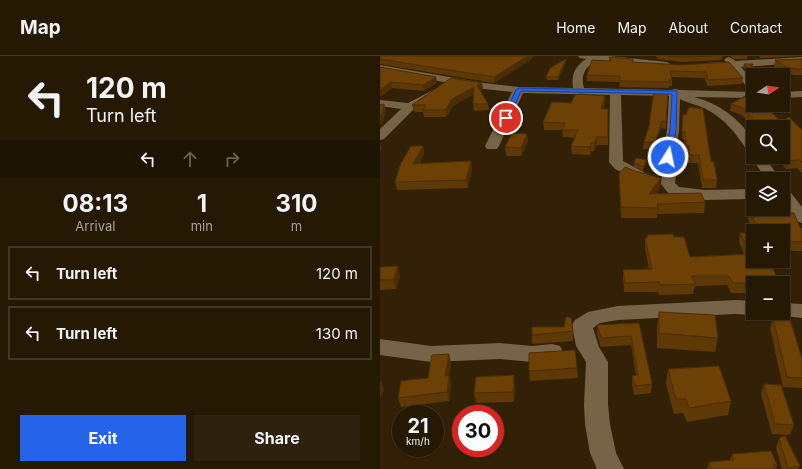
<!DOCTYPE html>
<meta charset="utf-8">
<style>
:root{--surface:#261904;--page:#2e220e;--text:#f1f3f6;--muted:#a4a09a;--line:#423826;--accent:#2563eb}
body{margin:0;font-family:Inter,sans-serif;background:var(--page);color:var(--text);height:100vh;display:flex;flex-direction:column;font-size:15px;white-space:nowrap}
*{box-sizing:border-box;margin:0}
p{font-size:13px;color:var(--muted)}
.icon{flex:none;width:22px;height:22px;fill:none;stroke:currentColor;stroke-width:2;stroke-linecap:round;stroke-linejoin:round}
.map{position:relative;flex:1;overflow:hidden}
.sheet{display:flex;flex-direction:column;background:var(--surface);width:380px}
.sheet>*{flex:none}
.guide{background:#261904;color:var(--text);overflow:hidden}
.needle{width:26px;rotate:78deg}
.controls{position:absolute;left:366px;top:12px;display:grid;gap:8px}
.controls a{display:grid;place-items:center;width:44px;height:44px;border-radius:0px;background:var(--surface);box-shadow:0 1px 3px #0004,0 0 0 1px var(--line);font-size:20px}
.speed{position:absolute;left:12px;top:349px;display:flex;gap:8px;font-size:20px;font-weight:700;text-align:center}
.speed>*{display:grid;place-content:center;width:52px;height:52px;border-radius:50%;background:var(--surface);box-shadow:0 1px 3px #0004,0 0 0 1px var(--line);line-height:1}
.speed small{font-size:10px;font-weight:400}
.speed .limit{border:6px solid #d22;background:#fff;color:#111}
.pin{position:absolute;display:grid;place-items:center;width:34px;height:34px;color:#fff;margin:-17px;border:2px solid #fff;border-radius:50%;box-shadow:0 1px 4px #0007}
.me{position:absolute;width:44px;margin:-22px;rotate:10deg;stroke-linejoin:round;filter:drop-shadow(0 0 3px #0008)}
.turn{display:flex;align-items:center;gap:14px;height:84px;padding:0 20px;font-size:18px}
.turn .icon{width:52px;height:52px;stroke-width:2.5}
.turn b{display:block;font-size:28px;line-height:34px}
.lanes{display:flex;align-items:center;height:38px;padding:0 20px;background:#0003;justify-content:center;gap:20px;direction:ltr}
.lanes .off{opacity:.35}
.eta{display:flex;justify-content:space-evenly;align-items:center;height:68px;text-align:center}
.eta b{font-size:24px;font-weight:700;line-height:28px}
.cta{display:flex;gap:8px;margin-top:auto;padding:8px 20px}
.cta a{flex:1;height:46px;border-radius:0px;background:var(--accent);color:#fff;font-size:16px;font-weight:700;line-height:46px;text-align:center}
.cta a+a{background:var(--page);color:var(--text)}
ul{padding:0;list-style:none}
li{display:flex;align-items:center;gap:12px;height:54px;margin:0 8px 6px;padding:0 12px;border:2px solid var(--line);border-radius:0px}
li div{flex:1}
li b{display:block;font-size:15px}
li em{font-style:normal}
header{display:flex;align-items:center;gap:24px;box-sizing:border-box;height:56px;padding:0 20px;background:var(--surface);border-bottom:1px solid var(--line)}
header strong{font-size:19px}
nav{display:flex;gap:22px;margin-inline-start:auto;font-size:14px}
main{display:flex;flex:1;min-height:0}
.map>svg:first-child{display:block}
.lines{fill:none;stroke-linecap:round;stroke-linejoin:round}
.minor{fill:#776348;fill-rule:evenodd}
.wall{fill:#5e3805}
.shaded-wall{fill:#4c2e04}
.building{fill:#6d4106;stroke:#4c2e04}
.route{fill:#2563eb;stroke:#184099}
</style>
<header>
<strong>Map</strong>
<nav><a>Home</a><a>Map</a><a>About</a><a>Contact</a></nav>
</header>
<main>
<section class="sheet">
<div class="guide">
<div class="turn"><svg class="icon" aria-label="left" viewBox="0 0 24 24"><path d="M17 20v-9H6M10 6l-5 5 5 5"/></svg><div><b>120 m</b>Turn left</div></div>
<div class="lanes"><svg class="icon" aria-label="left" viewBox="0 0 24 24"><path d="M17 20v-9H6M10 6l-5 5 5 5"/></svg><svg class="icon off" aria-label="ahead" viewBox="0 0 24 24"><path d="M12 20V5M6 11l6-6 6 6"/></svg><svg class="icon off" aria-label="right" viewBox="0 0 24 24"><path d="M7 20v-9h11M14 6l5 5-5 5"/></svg></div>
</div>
<div class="eta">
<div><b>08:13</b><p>Arrival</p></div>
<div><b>1</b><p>min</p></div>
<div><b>310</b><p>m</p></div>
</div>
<ul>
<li><svg class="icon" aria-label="left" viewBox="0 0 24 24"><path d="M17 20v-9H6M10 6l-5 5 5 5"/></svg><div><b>Turn left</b></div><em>120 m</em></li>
<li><svg class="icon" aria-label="left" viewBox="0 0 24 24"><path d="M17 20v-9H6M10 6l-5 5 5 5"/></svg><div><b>Turn left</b></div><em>130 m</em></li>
</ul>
<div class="cta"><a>Exit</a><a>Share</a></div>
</section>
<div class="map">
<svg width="422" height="413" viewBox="0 0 422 413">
<rect width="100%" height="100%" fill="#322106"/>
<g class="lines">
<path class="minor" d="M198,0H229L287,6L292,9L287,12L218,4C206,10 200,18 204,32L291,34L295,33L299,34L373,36V42L314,41C339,47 358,62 373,83V97L368,96C356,77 344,62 324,52C316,48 306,47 300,43L299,74L294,109L296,119L295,127L299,131L325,134L373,133V143L325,144L289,138L281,128L282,119L280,109L287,74L289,40L241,39L243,105L271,120L273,123L271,126L266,127L235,113L229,106L230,39L143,37L119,90L117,93H107L105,90L132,36L104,33L0,15V9L104,27L139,31L193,32C191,19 195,10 206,3L200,2Z
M349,1L356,5L422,1V7L361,11L373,25V34L366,30L351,11L327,13L322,10L327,7L346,6L344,4L346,2Z
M53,34L57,35L58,37L57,39L34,53L4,83L0,84V73L21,53L0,50V44L28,47Z
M422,35V41L403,42V36Z
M373,98V101H385L400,123H386L371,101Z
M403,131L408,133L422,151V167L416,165L403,147Z
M355,244L373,245V257H379L373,259L355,258L238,264L220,267L213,272L219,291L228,306V349L230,368L236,397L244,413H217L210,397L205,368L204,349L206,306L196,290L192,269L195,264L208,256L238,250Z
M403,247L422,248V262L396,259L395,257H403Z
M0,283L51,290L120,287L152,290L172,288L180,290L183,296L180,302L152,306L120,303L51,306L0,299Z"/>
</g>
<path class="wall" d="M0,0L149,5L114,27L0,8Z
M276,0H343L341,4L302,6L278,3Z
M351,0H367V3H354L351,1Z
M379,0H421L381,2Z
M229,1L253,6L363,22L362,28L327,30L325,22L292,21V30H289V32L239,31L240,26L207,25V19L229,5Z
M422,3V19H413L405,17L394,10L395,4Z
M186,6L178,24H167L166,21Z
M364,8H373L372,11L373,23L363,11Z
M0,11L56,21L57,27L44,35L12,32L0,41Z
M102,27L103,33L100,35L108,48L109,54L94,55L93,48L94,38L73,50L66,61H44L43,56H34L32,49Z
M274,35L286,66V73L281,72L274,94L263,93L264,86L269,70Z
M367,39L401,66L422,74V117L417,112L406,113L396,101H403V71H373L362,59L350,55L351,48Z
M225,47L223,53H228V89H217L214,95H211L210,99L192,98L191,90L195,82L183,81L182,74H164L163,66Z
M303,58L331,106L337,124L336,132H322L318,107H308V99L305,98L304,84H302Z
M148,86L141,100H126L125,91Z
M43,90L44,98L40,107L91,105L92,113L88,132L17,134L15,126Z
M254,106L266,108L263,115L254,111Z
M239,118L280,132L276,137L325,146L324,157L277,158V162H241L239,128Z
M370,155L420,172H422V195H403V175H373V176L368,163Z
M360,177H373V205H393H390L373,227V237H351L347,229L315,230L313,238L279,239L278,236H244L243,223V214L269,213L265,191V182H267V179L294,181L310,201L364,198L359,186Z
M0,211L20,220L16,233L0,234Z
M279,256L338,282L335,296L277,292V270Z
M393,262L422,303V332L403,331L390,272Z
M259,267L272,328L271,337L254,339L252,329V320L256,319L251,289L221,291L217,278V269Z
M184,271L193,275V285L152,288V279Z
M71,307L69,319L71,328L69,345L21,351L18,342Z
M197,312L198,322L150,325L149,315Z
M288,313L351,345L348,359L307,366L303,357L294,358L286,328Z
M384,328L414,369L410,379L392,378L381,338Z
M135,329L134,346L96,347L94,337Z
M399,382L420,410L418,413H402L396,392Z
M352,398L397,409L396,413H327L329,406L350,405Z"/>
<path class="shaded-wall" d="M148,0H154L149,5L114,27V21Z
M186,3V6L178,24V21Z
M56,21L57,27L44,35L43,29Z
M11,26L12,32L0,41V34Z
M102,27L103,33L97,36V29Z
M94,31L95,37L73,50L66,61L65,54L72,43Z
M225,40V47L221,60V53Z
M4,48L6,55L4,64L0,69V60Z
M282,65L281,72L274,94L275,87Z
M147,78L148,86L141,100V92Z
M217,81V89L214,95V87Z
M0,85L2,92L0,97Z
M211,87V95L210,99V91Z
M43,90L44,98L35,116L33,108Z
M267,104L266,108L263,115V111Z
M91,105L92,113L88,132L86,124Z
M281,122L280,132L269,148V138Z
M18,210L20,220L16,233L13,224Z
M69,298L71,307L67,329L65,320Z
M69,319L71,328L69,345L67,336Z
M134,319L135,329L134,346L133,336Z
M1,324L4,334L0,342V325Z"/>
<path class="building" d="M0,0H148L114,21L0,3Z
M288,0H332L302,1Z
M229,1L253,3L252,6L302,9L349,6L363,22L328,24L326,16L290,15L292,24H289V26L240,25V20L207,19L212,4L231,5Z
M186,3L178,21H166L170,12Z
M422,3V13H415L406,11L395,4Z
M364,8H373L371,10L384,19H373Z
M0,11L56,21L43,29L11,26L0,34Z
M71,22L102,27L97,29L108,48H93L94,31L72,43L65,54H43L46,49H32Z
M274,35H288L286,66L282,65L275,87L264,86L269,70Z
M200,38L225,40L221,53H228V81H217L214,87H211L210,91L191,90L198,74H182L185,67L163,66L172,46L191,47L195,39Z
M367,39L373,40V49H384L401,66L409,61L422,74V106L419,104L408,105L403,99V71H379H381L363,52L351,48Z
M4,48L2,58L0,60V49Z
M309,51L323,53L331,106H334L337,124H323L319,99H309V90H306L305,76H302L303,58L306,59Z
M132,77L147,78L141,92L125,91Z
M31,90H43L33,108L91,105L86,124L15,126L21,107Z
M256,102L267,104L263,111L254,106Z
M245,111L255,115L281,122L269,138L321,137L325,146L277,148L278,152L241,151L239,118Z
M370,155L414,157L420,172H422V186L403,185V175H379Z
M360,177H373V205H390L399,227H353L349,220H312L315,228L280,229L279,226L245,227L243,214L272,213L265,182H268L267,179L293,178L294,181H304L310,201L371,198Z
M18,210L13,224H0V211Z
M279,256L335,259L338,282L279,277Z
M186,261L191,262L193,275L152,279V271H184Z
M393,262L410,263L422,303V322L407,321Z
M259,267L272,328L255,330L252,320L258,319L251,280L221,282L217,269Z
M195,294L197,312L149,315V297Z
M69,298L65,320L69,319L67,336L18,342L21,325L48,322L52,299Z
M339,310L351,345L309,352L306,343H296L288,313Z
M134,319L133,336L94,337L96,321Z
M384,328L401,329L414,369L395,368Z
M405,380L420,410L408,412L399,382Z
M391,395L397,409H393L394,413H331L329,406L354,404L352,398Z"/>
<path class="route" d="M139,32L297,35L296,74L291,101L288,103L284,101L290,74L292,38L141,35L129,62L123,63V62L136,34Z"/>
</svg>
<div class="controls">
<a><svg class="needle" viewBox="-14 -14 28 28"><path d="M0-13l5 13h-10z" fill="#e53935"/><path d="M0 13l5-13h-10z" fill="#a4a09a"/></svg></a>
<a><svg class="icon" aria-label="search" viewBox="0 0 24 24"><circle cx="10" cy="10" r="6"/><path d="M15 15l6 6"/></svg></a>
<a><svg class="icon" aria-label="layers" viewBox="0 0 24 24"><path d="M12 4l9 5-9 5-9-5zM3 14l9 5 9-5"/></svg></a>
<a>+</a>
<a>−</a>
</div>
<div class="speed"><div>21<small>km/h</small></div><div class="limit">30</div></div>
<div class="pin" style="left:126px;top:62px;background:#d93025"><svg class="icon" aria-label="arrive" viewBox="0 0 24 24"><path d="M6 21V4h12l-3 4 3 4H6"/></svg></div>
<svg class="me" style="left:288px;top:101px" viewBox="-20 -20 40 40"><circle r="17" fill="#2563eb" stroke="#fff" stroke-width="3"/><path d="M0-11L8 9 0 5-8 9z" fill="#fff"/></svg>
</div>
</main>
